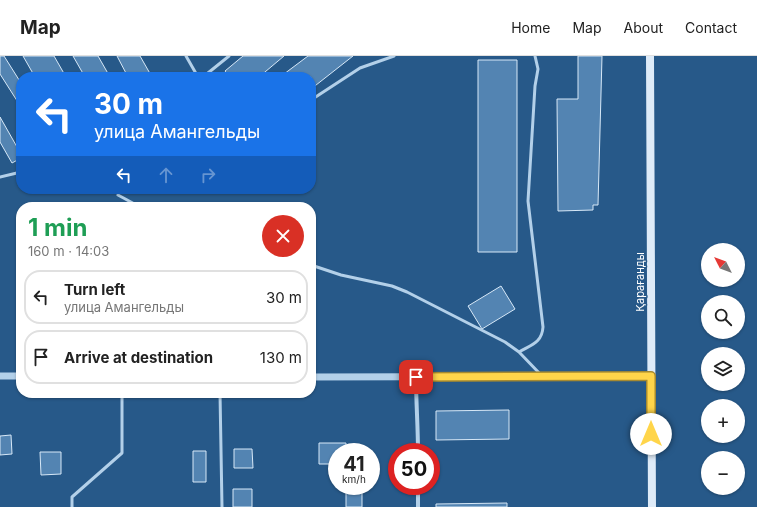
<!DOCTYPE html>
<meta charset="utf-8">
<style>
:root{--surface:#fff;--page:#f2f2f2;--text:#222;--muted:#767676;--line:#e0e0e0}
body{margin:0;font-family:Inter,sans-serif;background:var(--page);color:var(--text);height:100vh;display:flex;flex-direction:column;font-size:15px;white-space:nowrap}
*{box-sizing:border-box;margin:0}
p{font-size:13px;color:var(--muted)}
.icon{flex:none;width:22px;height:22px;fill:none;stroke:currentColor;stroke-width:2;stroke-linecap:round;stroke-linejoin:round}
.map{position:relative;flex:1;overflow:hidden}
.panel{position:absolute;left:16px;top:146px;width:300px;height:196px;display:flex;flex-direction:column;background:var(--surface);border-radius:16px;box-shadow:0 1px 3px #0004}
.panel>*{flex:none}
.top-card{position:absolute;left:16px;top:16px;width:300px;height:122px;border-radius:16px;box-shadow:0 1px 3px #0004;background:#1a73e8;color:#fff;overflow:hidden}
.needle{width:26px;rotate:312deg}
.fabs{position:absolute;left:701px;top:187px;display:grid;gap:8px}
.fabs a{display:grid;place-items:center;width:44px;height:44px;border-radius:50%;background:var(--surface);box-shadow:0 1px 3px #0004;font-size:20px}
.speed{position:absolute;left:328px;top:387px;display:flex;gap:8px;font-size:20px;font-weight:700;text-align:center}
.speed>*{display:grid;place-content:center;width:52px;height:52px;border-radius:50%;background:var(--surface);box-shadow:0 1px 3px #0004;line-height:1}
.speed small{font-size:10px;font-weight:400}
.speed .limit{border:6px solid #d22;background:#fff;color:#111}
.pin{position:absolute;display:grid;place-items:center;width:34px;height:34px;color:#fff;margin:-17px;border-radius:8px;box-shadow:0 2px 6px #0006}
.me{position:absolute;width:44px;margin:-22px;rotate:0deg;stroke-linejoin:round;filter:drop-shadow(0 0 3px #0008)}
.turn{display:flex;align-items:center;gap:14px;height:84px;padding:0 12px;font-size:18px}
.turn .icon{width:52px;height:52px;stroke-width:2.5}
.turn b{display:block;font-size:28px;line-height:34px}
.lanes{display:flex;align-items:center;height:38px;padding:0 12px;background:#0003;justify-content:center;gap:20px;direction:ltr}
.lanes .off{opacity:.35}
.round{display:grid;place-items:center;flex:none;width:42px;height:42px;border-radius:21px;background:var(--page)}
.headline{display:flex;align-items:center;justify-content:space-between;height:68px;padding:0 12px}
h1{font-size:24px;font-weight:700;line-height:30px;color:#1e9e55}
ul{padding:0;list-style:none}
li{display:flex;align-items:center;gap:12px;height:54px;margin:0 8px 6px;padding:0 4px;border:2px solid var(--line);border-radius:16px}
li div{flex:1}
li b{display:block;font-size:15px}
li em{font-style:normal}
header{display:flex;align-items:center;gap:24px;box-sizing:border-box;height:56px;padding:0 20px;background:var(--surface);border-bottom:1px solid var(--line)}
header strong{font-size:19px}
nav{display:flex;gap:22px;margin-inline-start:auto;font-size:14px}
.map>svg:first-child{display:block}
.building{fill:#5384b2;stroke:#d7e8f7}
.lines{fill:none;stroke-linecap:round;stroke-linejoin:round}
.service{stroke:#b3d0e9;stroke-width:3}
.minor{stroke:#b3d0e9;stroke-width:4}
.tertiary{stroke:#b3d0e9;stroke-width:7}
.secondary{stroke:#deebf8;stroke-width:8}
.route-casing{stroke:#a68a30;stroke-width:10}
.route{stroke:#ffd54a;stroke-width:7}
.labels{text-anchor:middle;stroke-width:3;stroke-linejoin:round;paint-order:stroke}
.street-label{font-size:11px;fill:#fff;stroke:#275989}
</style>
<header>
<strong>Map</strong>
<nav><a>Home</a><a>Map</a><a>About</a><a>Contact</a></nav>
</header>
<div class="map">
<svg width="757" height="451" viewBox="0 0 757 451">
<rect width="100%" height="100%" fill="#275989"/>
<path class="building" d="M0,0H4L21,27V51L0,18Z
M23,0H54L66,21H35Z
M73,0H98L110,21H85Z
M117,0H140L152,21H128Z
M243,0H284L259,21H230L225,15Z
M308,0H353L311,33V21H280Z
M578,0H602L598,149H593V154L558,155L557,43H578Z
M478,4H517V196H478Z
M0,61L21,98V102L12,107L0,86Z
M501,230L515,253L482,273L468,250Z
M509,354V383L436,384V355Z
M11,379L12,398L0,399V380Z
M319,387H346V396H337V408H319Z
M234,393H252L253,412H234Z
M193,395H206V426H193Z
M40,396H61V418L41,419Z
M346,432H362V451H346Z
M233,433H252V451H233Z
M507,447V451H436V448Z"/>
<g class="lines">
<path class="service" d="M186,0L198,21
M203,21L229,0
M311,44L360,12L394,0
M0,121L21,116
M118,139L140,151
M311,209L341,219L392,230L407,236L505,286L519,296L542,320
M519,296C531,289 542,287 543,271L528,145L535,30L538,13L535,0
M220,337L222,451
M72,451V441L122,397V337"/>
<path class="minor" d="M416,321C416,346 418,371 418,396
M418,451V430"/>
<path class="tertiary" d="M0,320H21
M311,321L651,320"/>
<path class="secondary" d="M650,0L652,451"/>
</g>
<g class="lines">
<g class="route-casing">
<path id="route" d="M416,321L651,320V378"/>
</g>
<use href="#route" class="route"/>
</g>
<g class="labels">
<g class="street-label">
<text transform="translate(640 226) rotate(-90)" y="4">Қарағанды</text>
</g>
</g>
</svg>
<div class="fabs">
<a><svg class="needle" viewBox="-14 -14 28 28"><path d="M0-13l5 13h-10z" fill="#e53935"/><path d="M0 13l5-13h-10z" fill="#767676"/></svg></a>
<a><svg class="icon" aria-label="search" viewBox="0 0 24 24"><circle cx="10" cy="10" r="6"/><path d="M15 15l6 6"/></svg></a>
<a><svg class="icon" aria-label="layers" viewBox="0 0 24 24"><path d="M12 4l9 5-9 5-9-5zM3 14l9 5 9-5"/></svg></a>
<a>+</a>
<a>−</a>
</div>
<div class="speed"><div>41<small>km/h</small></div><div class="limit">50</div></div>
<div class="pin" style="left:416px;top:321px;background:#d93025"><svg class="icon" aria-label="arrive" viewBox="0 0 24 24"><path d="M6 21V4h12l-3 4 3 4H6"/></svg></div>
<svg class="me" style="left:651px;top:378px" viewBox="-20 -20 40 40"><circle r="19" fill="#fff"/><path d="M0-13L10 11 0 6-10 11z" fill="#ffd54a"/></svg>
<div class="top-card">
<div class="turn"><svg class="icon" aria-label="left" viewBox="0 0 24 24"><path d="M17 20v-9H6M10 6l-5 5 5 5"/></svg><div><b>30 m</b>улица Амангельды</div></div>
<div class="lanes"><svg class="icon" aria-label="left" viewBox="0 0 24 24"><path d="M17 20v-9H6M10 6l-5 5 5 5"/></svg><svg class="icon off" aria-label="ahead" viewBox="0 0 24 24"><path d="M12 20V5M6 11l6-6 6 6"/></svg><svg class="icon off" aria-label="right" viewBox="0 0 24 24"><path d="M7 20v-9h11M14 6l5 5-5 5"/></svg></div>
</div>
<section class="panel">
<div class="headline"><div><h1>1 min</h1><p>160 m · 14:03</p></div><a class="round" style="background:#d93025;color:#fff"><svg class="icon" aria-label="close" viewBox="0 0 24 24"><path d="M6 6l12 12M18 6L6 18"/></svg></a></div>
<ul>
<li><svg class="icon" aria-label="left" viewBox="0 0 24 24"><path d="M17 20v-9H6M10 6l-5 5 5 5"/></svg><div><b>Turn left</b><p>улица Амангельды</p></div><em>30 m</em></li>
<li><svg class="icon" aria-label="arrive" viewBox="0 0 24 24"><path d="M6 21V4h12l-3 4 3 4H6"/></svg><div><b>Arrive at destination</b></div><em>130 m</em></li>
</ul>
</section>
</div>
